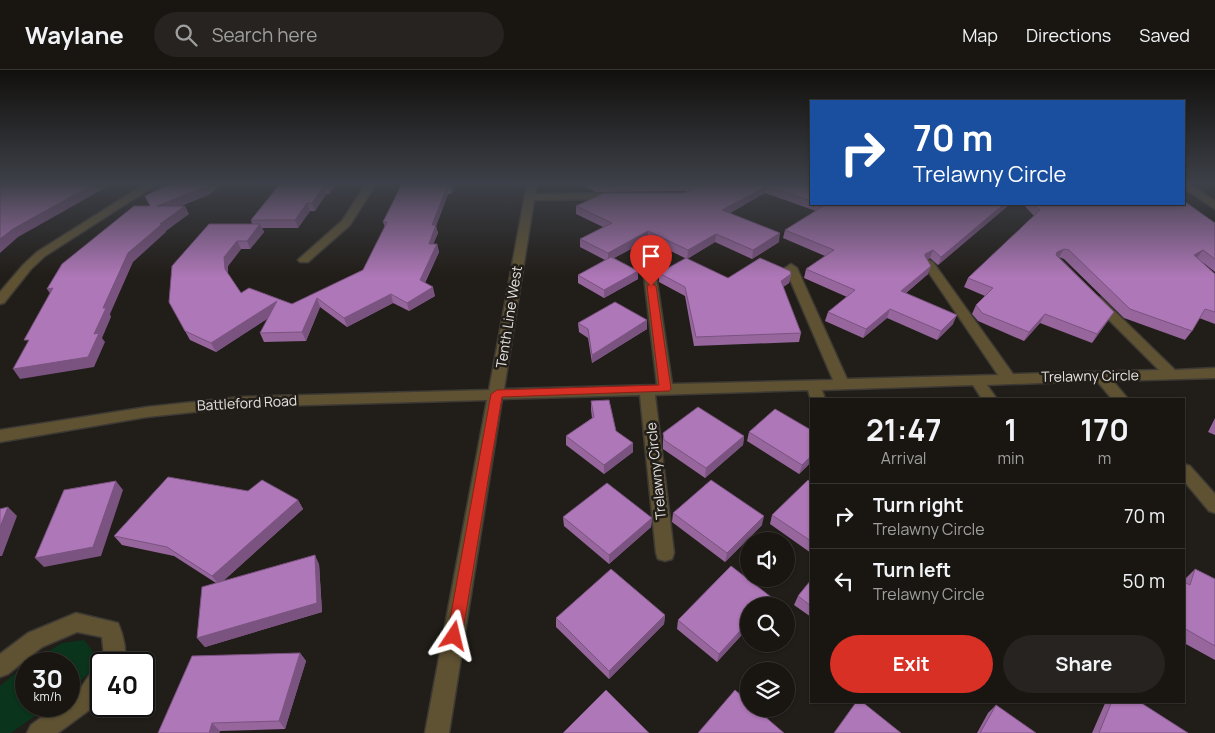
<!DOCTYPE html>
<style>
:root{--surface:#191612;--page:#262320;--text:#f1f3f6;--muted:#9f9f9f;--line:#373532;--accent:#d93025}
body{margin:0;font-family:Manrope,sans-serif;background:var(--page);color:var(--text);height:100vh;display:flex;flex-direction:column;font-size:19px;white-space:nowrap}
*{box-sizing:border-box;margin:0}
p{font-size:16px;color:var(--muted)}
.icon{flex:none;width:28px;height:28px;fill:none;stroke:currentColor;stroke-width:2;stroke-linecap:round;stroke-linejoin:round}
.map{position:relative;flex:1;overflow:hidden}
.sheet{position:absolute;left:810px;top:328px;width:375px;height:305px;display:flex;flex-direction:column;background:var(--surface);border-radius:0px;box-shadow:0 1px 4px #0004,0 0 0 1px var(--line)}
.sheet>*{flex:none}
.top-card{position:absolute;left:810px;top:30px;width:375px;height:105px;border-radius:0px;box-shadow:0 1px 4px #0004,0 0 0 1px var(--line);background:#1a4fa0;color:#fff;overflow:hidden}
.fabs{position:absolute;left:740px;top:462px;display:grid;gap:10px}
.fabs a{display:grid;place-items:center;width:55px;height:55px;border-radius:50%;background:var(--surface);box-shadow:0 1px 4px #0004,0 0 0 1px var(--line);font-size:25px}
.speed{position:absolute;left:15px;top:582px;display:flex;gap:10px;font-size:25px;font-weight:700;text-align:center}
.speed>*{display:grid;place-content:center;width:65px;height:65px;border-radius:50%;background:var(--surface);box-shadow:0 1px 4px #0004,0 0 0 1px var(--line);line-height:1}
.speed small{font-size:12px;font-weight:400}
.speed .limit{border:2px solid #111;border-radius:8px;background:#fff;color:#111}
.pin{position:absolute;display:grid;place-items:center;width:42px;height:42px;color:#fff;margin:-51px -21px;border-radius:50% 50% 50% 0;rotate:-45deg;box-shadow:0 0 5px #0007}
.pin .icon{rotate:45deg}
.me{position:absolute;width:55px;margin:-28px;rotate:10deg;stroke-linejoin:round;filter:drop-shadow(0 0 4px #0008)}
.turn{display:flex;align-items:center;gap:18px;height:105px;padding:0 20px;font-size:22px}
.turn .icon{width:65px;height:65px;stroke-width:2.5}
.turn b{display:block;font-size:35px;line-height:42px}
.eta{display:flex;justify-content:space-evenly;align-items:center;height:85px;text-align:center}
.eta b{font-size:30px;font-weight:700;line-height:35px}
.button{display:flex;gap:10px;margin-top:auto;padding:10px 20px}
.button a{flex:1;height:58px;border-radius:30px;background:var(--accent);color:#fff;font-size:20px;font-weight:700;line-height:58px;text-align:center}
.button a+a{background:var(--page);color:var(--text)}
ul{padding:0;list-style:none}
li{display:flex;align-items:center;gap:15px;height:65px;padding:0 20px;border-top:1px solid var(--line)}
li div{flex:1}
li b{display:block;font-size:19px}
li em{font-style:normal}
header{display:flex;align-items:center;gap:30px;box-sizing:border-box;height:70px;padding:0 25px;background:var(--surface);border-bottom:1px solid var(--line)}
header strong{font-size:24px}
nav{display:flex;gap:28px;margin-inline-start:auto;font-size:18px}
.search{width:350px;height:45px;background:var(--page);display:flex;align-items:center;gap:12px;box-sizing:border-box;padding:0 18px;border-radius:28px;color:var(--muted);font-size:19px}
.map>svg:first-child{display:block}
.green{fill:#0a341b}
.lines{fill:none;stroke-linecap:round;stroke-linejoin:round}
.minor-casing{stroke:#3d3934;stroke-width:3}
.minor{fill:#5e5232;fill-rule:evenodd}
.wall{fill:#96669d}
.shaded-wall{fill:#7a5380}
.building{fill:#ae77b7;stroke:#7a5380}
.route{fill:#d93025;stroke:#8d1f18}
.labels{text-anchor:middle;stroke-width:5;stroke-linejoin:round;paint-order:stroke}
.street-label{font-size:14px;fill:#e6e3e0;stroke:#211d18}
</style>
<header>
<strong>Waylane</strong>
<div class="search"><svg class="icon" aria-label="search" viewBox="0 0 24 24"><circle cx="10" cy="10" r="6"/><path d="M15 15l6 6"/></svg>Search here</div>
<nav><a>Map</a><a>Directions</a><a>Saved</a></nav>
</header>
<div class="map">
<svg width="1215" height="663" viewBox="0 0 1215 663">
<rect width="100%" height="100%" fill="#211d18"/>
<path class="green" d="M84,570L94,583L89,603L69,621V594H28L62,573Z
M26,595V636H49L11,663H0V616Z"/>
<g class="lines">
<g class="minor-casing">
<path id="minor" d="M145,114H157L45,186L31,199L4,233L0,234V222L23,195L37,182Z
M366,114H376L350,155L308,192H300L298,190L300,188L342,151Z
M527,114H537L535,124L616,123L621,126L616,129L534,130L504,319L657,315L643,198L649,194L655,198L672,314L833,310L785,198L791,194L797,198L847,309L998,305L923,194L929,190L933,192L1013,304L1159,300L1093,234L1091,231L1097,227L1101,228L1175,300L1215,298V308L1113,311L1128,329H1112L1097,311L987,315L997,329H982L973,315L822,320L825,329L811,330L808,320L655,325L674,483L672,489L665,491L658,489L656,483L640,325L502,329L449,663H425L487,330L240,337L147,347L0,372V360L147,337L240,327L489,320Z
M1184,114H1190L1215,131V139L1184,118Z
M1184,394L1190,396L1215,424V443L1209,441L1184,411Z
M76,543L118,553C123,564 128,583 123,594H101V596L100,594L104,586L102,567L77,562L42,577L8,604L0,607V584L28,563Z
M101,597V627L96,635L58,663H27L31,655L57,636H69V627L80,619L93,600Z"/>
</g>
<use href="#minor" class="minor"/>
</g>
<path class="wall" d="M280,114H336L329,124H326L315,141H310L298,158H262L264,162L250,179H241L228,196V205L241,223L292,234L363,200L385,157L383,152L402,114H455L451,124H448L436,156L438,163L433,174H437L439,182L425,213L435,226L409,241L393,233L347,257L320,237L306,271L264,272L260,263L268,248L216,282L190,270L169,232L252,154L251,150Z
M579,114H811V134H1010L938,195L930,188L927,190L928,204L906,223L953,254L937,270L887,248L863,268L825,251L828,242L847,227L804,208L806,199L825,186L783,168L785,160L816,141L765,123L730,143L779,172L752,189L715,172L687,189L648,170L614,188L638,201V209L604,228L578,213V205L605,190L580,177V169L603,157L576,144V136L687,122L685,121L596,122Z
M1023,134H1184L1215,153V202L1201,191L1215,204V254L1199,248L1192,261L1185,270L1124,248L1064,189L1059,187L1114,242L1092,273L1040,253L1024,271L978,251L972,244L976,235L985,226L964,217L968,208L1034,146Z
M659,203L728,208L791,204L789,213L783,217L801,263L799,272L694,276L685,226L659,212Z
M578,253L647,259L592,293L588,268L579,262Z
M591,331L616,361L633,373V382L604,404L566,375V366L592,348L591,340Z
M1215,348V365L1208,362Z
M749,362L811,392L799,404L747,371Z
M663,363L744,366L743,375L705,408L663,379Z
M811,412V483L770,454L772,445Z
M298,430L303,439L223,511L319,494L322,542L205,577L197,568L216,513L174,486L122,475L114,466Z
M673,443L762,455L725,492L672,452Z
M563,447L652,448L651,457L609,494L564,456Z
M731,496L771,527L768,536H749V557L717,592L677,559L678,550Z
M1195,499L1215,509V590L1184,573V512L1186,508Z
M811,510V547L794,535L798,526Z
M665,545L664,554L609,609L556,557V548Z
M300,583L306,591L285,659L220,661L219,663H158Z
M1106,631H1138L1188,663H1092Z
M996,635L1036,663H977L988,643Z"/>
<path class="shaded-wall" d="M94,114H112L18,167L0,183V169L13,159Z
M209,114H222L209,125L161,144L157,136Z
M329,114H336L329,124L327,116Z
M451,114H455L451,124L450,117Z
M324,116L326,124L315,141L312,133Z
M767,116L765,123L721,148L722,140Z
M447,117L448,124L436,156L438,163L430,182L429,174L432,155Z
M307,133L310,141L298,158L295,150Z
M1004,134H1010L938,195L941,187Z
M185,136L189,144L166,161V162L133,192L110,244L111,247L102,268L105,272L94,297L20,309L13,299L94,264L103,238L128,183L160,154Z
M260,154L264,162L250,179L247,171Z
M648,161V170L608,191V183Z
M780,163L779,172L752,189L753,180Z
M716,164L715,172L687,189L688,180Z
M237,171L241,179L228,196V208L225,199L224,187Z
M437,174L439,182L422,219L420,210Z
M1064,179L1059,187L1052,190L1057,182Z
M933,180L930,188L922,192L925,184Z
M1203,180L1197,188L1194,185Z
M931,196L928,204L898,230L901,221Z
M638,201V209L604,228V220Z
M791,204L789,213L779,220L781,211Z
M433,217L435,226L409,241L407,233Z
M53,218V228L47,219Z
M391,224L393,233L347,257L344,248Z
M317,228L320,237L306,271L302,262Z
M277,231L281,240L216,282L211,273Z
M890,239L887,248L863,268L866,259Z
M1114,242L1108,251L1092,273L1097,264Z
M1045,244L1040,253L1024,271L1029,262Z
M957,245L953,254L937,270L941,261Z
M647,250V259L592,293V285Z
M744,366L743,375L705,408L706,398Z
M633,373V382L604,404V395Z
M811,386V392L799,404L802,395Z
M116,411L123,420L101,486L44,497L35,488Z
M298,430L303,439L219,515L212,506Z
M8,437L17,446L2,486H0V457Z
M764,446L762,455L725,492L727,483Z
M652,448L651,457L609,494V485Z
M315,485L319,494L322,542L205,577L197,568Z
M771,527L768,536H762Z
M665,545L664,554L609,609V601Z
M749,551V557L717,592L719,584Z
M300,583L306,591L285,659L279,651Z
M212,653L220,661L219,663H209Z"/>
<path class="building" d="M0,114H94L13,159L0,169Z
M170,114H209L205,117L157,136H185L160,154H162L128,183L103,238H106L94,264L99,263L88,287L13,299L29,270H24L53,218L47,219L62,194L134,136H150L145,126Z
M280,114H329L327,116H324L312,133H307L295,150H251Z
M402,114H451L450,117H447L432,155H436L429,174H437L420,210L433,217L407,233L391,224L344,248L317,228L302,262L260,263L277,231L211,273L185,261L169,232L172,196L209,154H260L247,171H237L224,187L225,199L241,223L249,218L292,234L363,200L387,152H383Z
M687,114H811V131L767,116L722,140L780,163L753,180L716,164L688,180L648,161L608,183L580,169L612,153L576,136L604,123H686L692,120V116Z
M1184,131L1215,153V189L1203,180L1194,185L1215,204V242L1205,239L1192,261L1130,239L1069,180L1064,179L1057,182L1056,185L1114,242L1097,264L1045,244L1029,262L982,243L976,235L993,218L968,208L1040,140L1034,134H1184Z
M821,134H1004L941,187L933,180L925,184V186L931,196L901,221L957,245L941,261L890,239L866,259L828,242L855,220L806,199L834,180L785,160L825,135Z
M611,187L638,201L604,220L578,205Z
M686,188L728,208L760,188L790,201L791,204L781,211L801,263L696,267L685,217L659,203Z
M615,232L647,250L592,285L588,259L578,253Z
M609,330L616,361L633,373L604,395L566,366L594,347L591,331Z
M698,337L744,366L706,398L664,370L663,363Z
M775,339L811,360V386L802,395L749,362Z
M168,407L248,421L262,410L298,430L212,506L167,477L114,466Z
M711,410L764,446L727,483L673,443Z
M808,410L811,412V471L772,445Z
M116,411L93,477L35,488L64,420Z
M607,413L652,448L609,485L563,447Z
M8,437L0,457V439Z
M315,485L317,533L197,568L202,517Z
M731,496L771,527L762,536H749V551L719,584L678,550Z
M611,499L665,545L609,601L556,548Z
M1195,499L1215,509V576L1184,558V512L1190,515Z
M811,510V536L798,526Z
M300,583L279,651L212,653L209,663H158L192,586Z
M606,620L649,663H563Z
M735,620L749,632V639H756L784,663H698Z
M857,631H861L901,663H834Z
M1112,631H1138L1188,663H1099Z
M996,635L1036,663H980Z"/>
<linearGradient id="sky" x2="0" y2="1"><stop stop-color="#12100d"/><stop offset="0.55" stop-color="#3d4048"/><stop offset="1" stop-color="#3d4048" stop-opacity="0"/></linearGradient>
<rect width="1215" height="207" fill="url(#sky)"/>
<path class="route" d="M651,213L656,216L671,319L669,321L502,327L462,566L460,571L454,573L449,571L447,566L491,324L497,320L659,315L647,216Z"/>
<g class="labels">
<g class="street-label">
<text transform="translate(509 247) rotate(-81)" y="5">Tenth Line West</text>
<text transform="translate(1090 306) rotate(-1)" y="5">Trelawny Circle</text>
<text transform="translate(247 333) rotate(-3)" y="5">Battleford Road</text>
<text transform="translate(656 401) rotate(-96)" y="5">Trelawny Circle</text>
</g>
</g>
</svg>
<div class="fabs">
<a><svg class="icon" aria-label="sound" viewBox="0 0 24 24"><path d="M4 9h4l5-4v14l-5-4H4zM17 9q2 3 0 6"/></svg></a>
<a><svg class="icon" aria-label="search" viewBox="0 0 24 24"><circle cx="10" cy="10" r="6"/><path d="M15 15l6 6"/></svg></a>
<a><svg class="icon" aria-label="layers" viewBox="0 0 24 24"><path d="M12 4l9 5-9 5-9-5zM3 14l9 5 9-5"/></svg></a>
</div>
<div class="speed"><div>30<small>km/h</small></div><div class="limit">40</div></div>
<div class="pin" style="left:651px;top:216px;background:#d93025"><svg class="icon" aria-label="arrive" viewBox="0 0 24 24"><path d="M6 21V4h12l-3 4 3 4H6"/></svg></div>
<svg class="me" style="left:454px;top:566px" viewBox="-20 -20 40 40"><path d="M0-17L14 15 0 8-14 15z" fill="#d93025" stroke="#fff" stroke-width="4"/></svg>
<div class="top-card">
<div class="turn"><svg class="icon" aria-label="right" viewBox="0 0 24 24"><path d="M7 20v-9h11M14 6l5 5-5 5"/></svg><div><b>70 m</b>Trelawny Circle</div></div>
</div>
<section class="sheet">
<div class="eta">
<div><b>21:47</b><p>Arrival</p></div>
<div><b>1</b><p>min</p></div>
<div><b>170</b><p>m</p></div>
</div>
<ul>
<li><svg class="icon" aria-label="right" viewBox="0 0 24 24"><path d="M7 20v-9h11M14 6l5 5-5 5"/></svg><div><b>Turn right</b><p>Trelawny Circle</p></div><em>70 m</em></li>
<li><svg class="icon" aria-label="left" viewBox="0 0 24 24"><path d="M17 20v-9H6M10 6l-5 5 5 5"/></svg><div><b>Turn left</b><p>Trelawny Circle</p></div><em>50 m</em></li>
</ul>
<div class="button"><a>Exit</a><a>Share</a></div>
</section>
</div>
